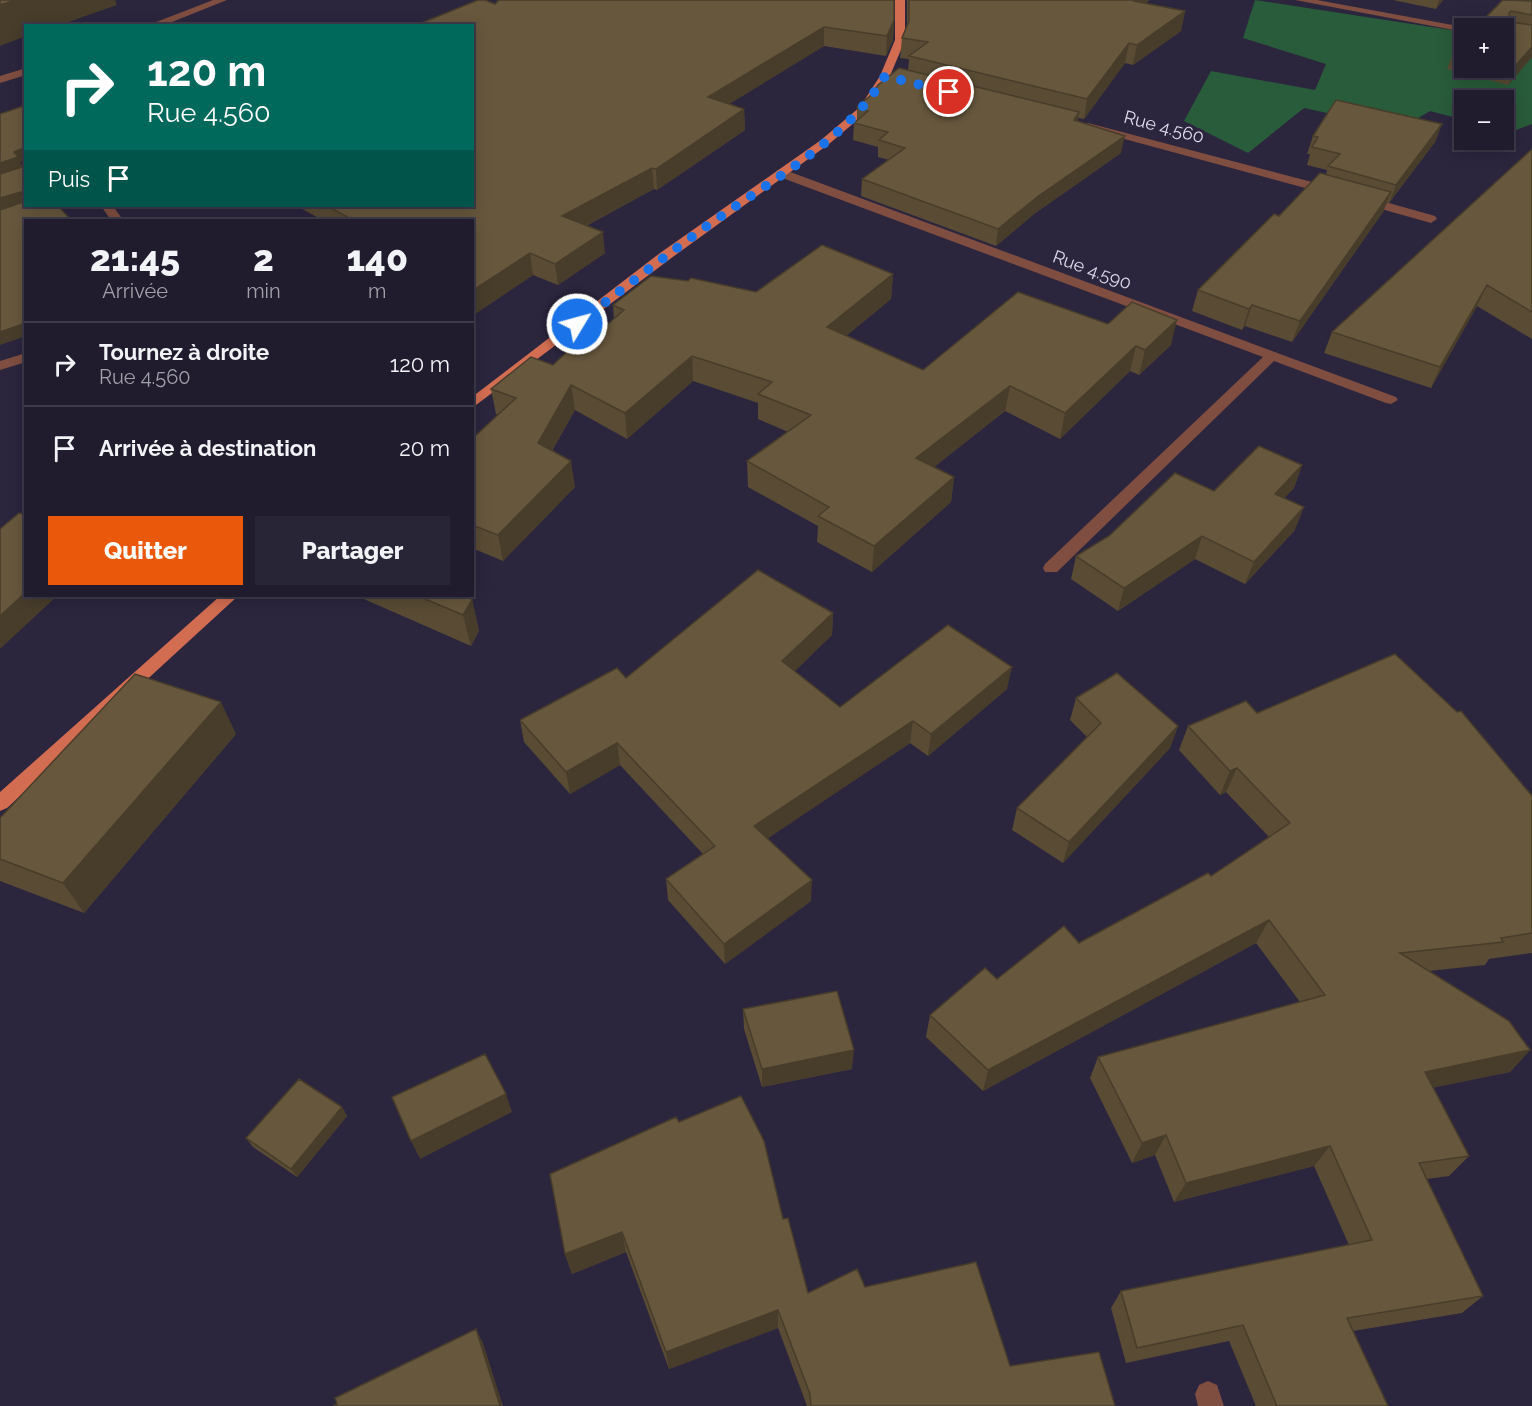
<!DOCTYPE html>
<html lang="fr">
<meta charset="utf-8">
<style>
:root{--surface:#201c2e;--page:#282536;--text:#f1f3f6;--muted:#a2a1aa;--line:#3d3a4a;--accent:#ea580c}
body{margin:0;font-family:Raleway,sans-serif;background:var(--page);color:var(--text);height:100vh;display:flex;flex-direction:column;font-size:22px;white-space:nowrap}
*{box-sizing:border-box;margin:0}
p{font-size:20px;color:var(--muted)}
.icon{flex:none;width:33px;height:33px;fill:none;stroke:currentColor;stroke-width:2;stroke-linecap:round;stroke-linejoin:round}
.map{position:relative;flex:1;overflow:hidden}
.drawer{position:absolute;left:24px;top:219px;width:450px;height:378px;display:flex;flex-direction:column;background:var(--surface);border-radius:0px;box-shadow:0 3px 15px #0003,0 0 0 2px var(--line)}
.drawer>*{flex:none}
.hud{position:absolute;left:24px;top:24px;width:450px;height:183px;border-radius:0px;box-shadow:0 3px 15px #0003,0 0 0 2px var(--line);background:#00695c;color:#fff;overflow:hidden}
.tools{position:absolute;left:1454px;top:18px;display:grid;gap:12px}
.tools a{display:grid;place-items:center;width:60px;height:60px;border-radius:0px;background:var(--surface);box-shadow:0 3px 15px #0003,0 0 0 2px var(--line);font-size:30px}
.pin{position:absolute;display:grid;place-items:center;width:51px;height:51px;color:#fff;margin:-26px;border:3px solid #fff;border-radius:50%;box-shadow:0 2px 6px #0007}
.me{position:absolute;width:66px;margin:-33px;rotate:53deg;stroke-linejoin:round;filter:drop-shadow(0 0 4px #0008)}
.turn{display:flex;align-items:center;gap:21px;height:126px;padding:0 24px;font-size:27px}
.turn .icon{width:78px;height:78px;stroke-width:2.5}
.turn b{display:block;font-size:42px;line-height:51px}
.then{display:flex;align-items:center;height:57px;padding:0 24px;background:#0003;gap:12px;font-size:22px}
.eta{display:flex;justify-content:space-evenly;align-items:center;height:102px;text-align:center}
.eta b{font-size:36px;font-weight:800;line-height:42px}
.primary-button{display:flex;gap:12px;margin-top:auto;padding:12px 24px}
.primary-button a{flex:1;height:69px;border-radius:0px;background:var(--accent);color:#fff;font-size:24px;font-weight:800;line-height:69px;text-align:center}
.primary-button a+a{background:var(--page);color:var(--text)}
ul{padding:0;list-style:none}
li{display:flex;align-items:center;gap:18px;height:84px;padding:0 24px;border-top:2px solid var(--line)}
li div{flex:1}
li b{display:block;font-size:22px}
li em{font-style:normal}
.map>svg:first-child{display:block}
.green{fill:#295c3a}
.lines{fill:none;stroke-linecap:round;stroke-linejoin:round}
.minor{fill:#7f4e40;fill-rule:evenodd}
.major{fill:#d26d51;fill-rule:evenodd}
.wall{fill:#594b34}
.shaded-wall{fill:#483d2b}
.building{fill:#67573d;stroke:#483d2b;stroke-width:1.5}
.route{stroke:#1a73e8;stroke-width:10;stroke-dasharray:0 18}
.labels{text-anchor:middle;stroke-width:6;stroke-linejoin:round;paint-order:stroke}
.far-street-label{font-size:18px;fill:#dedcec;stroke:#2b253e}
</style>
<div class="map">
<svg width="1532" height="1406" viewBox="0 0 1532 1406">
<rect width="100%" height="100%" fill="#2b253e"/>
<path class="green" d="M1255,0L1464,32V68H1503V28L1519,0H1532V124L1511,132L1503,130V100H1464V120L1430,111L1400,129L1304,108L1248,153L1184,121L1211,71L1315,90L1326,64L1243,38Z"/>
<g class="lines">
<path class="minor" d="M213,0H227L162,26H146Z
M1295,0H1317L1469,28H1464V32Z
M26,68V75L0,83V76Z
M1088,123L1335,188L1337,191L1331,195L1084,128L1082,126Z
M777,170H785L1396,397L1398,400L1391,404L1386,403L1274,361L1057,572H1045L1043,568L1045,564L1263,357L777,176Z
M1364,196L1435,216L1437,219L1431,223L1360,203V197Z
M101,206H113L123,220H111Z
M26,353V362L0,370V361Z
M1208,1381L1217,1385L1224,1406H1198L1195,1394L1199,1385Z"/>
<path class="major" d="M895,0H905V40L890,76L868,111L829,144L670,259L472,408V397L660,253L821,140L860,107L880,76L895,40Z
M220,596H238L7,808L0,811V792Z"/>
</g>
<path class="wall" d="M907,0H1149L1146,4L1185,11L1181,31L1133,65L1125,63L1084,119L1078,118V121L1121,153L1034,214L996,246L861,196L862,179L889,160L878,157V147L853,140L854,123L857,121V107L908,71L909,59L900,58L902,38L907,24Z
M1393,0H1443L1436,9Z
M1532,1V57L1508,85L1447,69L1455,49L1464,40V68H1503V28H1475Z
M495,4L894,20L893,40L886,56L824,46L729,104L744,109L745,130L657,190L654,189L586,226L605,253L558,285L533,275L472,316V220H322L297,206H472Z
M26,105V160L20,162L22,166H26V206L0,345Z
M1442,124L1435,142L1389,203L1387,202L1383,212L1292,342L1245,326L1242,330L1192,311L1198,290L1326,174L1327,170L1307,165L1310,154H1307L1313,136Z
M1532,149V339L1477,306L1431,388L1324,353L1332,332Z
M893,274L891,299L846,336L923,370L1108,324L1171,345L1139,375L1130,371L1060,439L1005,411L934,467L954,477L951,502L872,572L817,542L818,526L748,487L747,461L788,432L758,419V403L693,381L627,439L575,410L552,451L575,487L503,561L472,548V439L499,415L496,414L491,389L553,365L601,330L614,319L613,305L756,292Z
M1302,465L1294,488L1284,498L1295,530L1245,584L1195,559L1118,611L1071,579L1076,556L1214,491Z
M357,596H466L472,600L479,631L471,646Z
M833,613L832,635L794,671L840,707L1007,689L928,756L910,743L768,838L811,901L725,964L668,900L666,879L703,854L620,765L570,794L524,742L520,720L626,678Z
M1076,698L1178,726L1170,748L1063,863L1012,830L1017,808L1087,737L1070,720Z
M1257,713L1532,796V953L1489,959L1485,965L1429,971L1530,1050L1510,1072L1433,1087L1469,1156L1449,1176L1427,1179L1483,1296L1462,1313L1353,1331L1388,1406H1256L1229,1341L1126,1363L1111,1308L1121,1291L1349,1245L1314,1166L1174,1202L1155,1155L1132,1163L1090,1078L1098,1057L1300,1002L1256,943L983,1091L926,1037L930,1015L997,979L1079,943L1211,876L1269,837L1226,792L1220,795L1179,750L1188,726Z
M236,734L84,913L0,881V818Z
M743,1009L852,1069L762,1087L744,1029Z
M342,1107L347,1116L297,1177L253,1147L246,1138Z
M679,1122L783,1219L808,1293L865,1287L1010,1366L1115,1406H807L778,1328L669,1369L626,1252L572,1274L565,1254Z"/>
<path class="shaded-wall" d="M16,0H115L117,5L57,26H26V36L0,46V5Z
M1135,0H1149L1130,20Z
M1439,0H1443L1436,9Z
M1185,11L1181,31L1133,65L1137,45Z
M894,20L893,40L886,56L887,36Z
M824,27V46L708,117V97Z
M1129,43L1125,63L1084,119L1087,99Z
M1532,47V57L1508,85L1516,65Z
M744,109L745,130L657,190L656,169Z
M1079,112L1076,129L1074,120Z
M1442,124L1435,142L1389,203L1396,185Z
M1125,136L1121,153L1034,214L996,246L998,229L1037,197Z
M26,147V160L20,162L23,167L0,175V163L14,152Z
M652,168L654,189L564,237L562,216Z
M21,192L26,201L0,210V198Z
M1391,192L1383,212L1292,342L1300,321Z
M603,232L605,253L558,285L555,264Z
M530,253L533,275L472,316V291Z
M893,274L891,299L826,352L827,327Z
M1487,285L1477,306L1431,388L1440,367Z
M1252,305L1245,326L1242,330L1249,309Z
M1177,320L1171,345L1139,375L1145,350Z
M26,323V336L0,345V332Z
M1136,346L1130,371L1060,439L1065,413Z
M692,356L693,381L627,439L625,413Z
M571,385L575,410L542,468L538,443Z
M1010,386L1005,411L913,483L916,458Z
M571,461L575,487L503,561L498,535Z
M1302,465L1294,488L1267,517L1275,494Z
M954,477L951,502L872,572L874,546Z
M1304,507L1295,530L1245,584L1254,562Z
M1202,536L1195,559L1118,611L1124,588Z
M26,592V596H57L0,649V616Z
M472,600L479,631L471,646L463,615Z
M833,613L832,635L782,684V661Z
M1012,667L1007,689L928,756L931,734Z
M221,702L236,734L84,913L63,883Z
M913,721L910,743L755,847L754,826Z
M1178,726L1170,748L1063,863L1069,842Z
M617,743L620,765L570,794L566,772Z
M1237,768L1226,792L1220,795L1230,771Z
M812,880L811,901L725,964L724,944Z
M1269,920L1256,943L983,1091L988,1070Z
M854,1050L852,1069L762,1087V1069Z
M1530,1050L1510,1072L1408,1093L1425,1072Z
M506,1094L512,1112L420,1159L411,1141Z
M342,1107L347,1116L297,1177L291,1169Z
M1166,1135L1155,1155L1132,1163L1142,1143Z
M1330,1146L1314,1166L1174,1202L1186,1183Z
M622,1232L626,1252L572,1274L565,1254Z
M778,1310V1328L669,1369L666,1352Z
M476,1329L483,1343L503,1406H500Z"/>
<path class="building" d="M0,0H16L0,5Z
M478,0H485L495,4L499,0H894V20L887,36L824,27L708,97L744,109L656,169L652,168L562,216L603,232L555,264L530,253L472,291V220H344L349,218L327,206H472V26H414Z
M909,0H1135L1134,1L1185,11L1137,45L1129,43L1087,99L909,56L928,42L902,38L909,21Z
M1503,0L1532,1V15L1511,11L1509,13L1510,22L1532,25V47L1516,65L1503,62V28H1475Z
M1464,40V52L1455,49Z
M899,68L1079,112L1074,120L1125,136L1037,197L998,229L862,179L905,148L879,140L888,132L854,123L868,111L857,107L870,96L878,85Z
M1336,100L1442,124L1396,185L1328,166L1340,154L1312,147L1318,137L1313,136Z
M26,105V147L14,152L18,157L0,163V114Z
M1532,149V312L1487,285L1440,367L1332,332Z
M24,163L26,166V192H21L0,198V174L22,167Z
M1320,173L1391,192L1300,321L1252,305L1249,309L1198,290L1274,214L1279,216Z
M26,201V206H58L71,220H26V323L0,332V210Z
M822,245L893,274L827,327L923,370L1018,292L1108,324L1132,302L1177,320L1145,350L1136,346L1065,413L1010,386L916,458L954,477L874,546L818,516L829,507L747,461L811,415L758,394L772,382L692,356L625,413L571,385L538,443L571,461L498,535L472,525V439L516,398L491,389L531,357L553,365L595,325L601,330L624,310L613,305L651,276L688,281L691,278L756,292Z
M1259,446L1302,465L1275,494L1304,507L1254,562L1202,536L1124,588L1076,556L1109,536L1175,473L1214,491Z
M19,513L26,515V592L0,616V529Z
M758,570L833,613L782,661L840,707L948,625L1012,667L931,734L913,721L754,826L812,880L724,944L666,879L715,846L617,743L566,772L520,720L617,668L626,678Z
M418,596H466L472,600L463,615Z
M1395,654L1457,712L1461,711L1532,796V933L1501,938L1503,942L1400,953L1509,1021L1530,1050L1425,1072L1469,1156L1419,1163L1483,1296L1347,1318L1388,1406H1277L1243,1325L1137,1348L1121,1291L1372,1240L1330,1146L1186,1183L1166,1135L1142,1143L1098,1057L1325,995L1269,920L988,1070L930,1015L985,968L997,979L1064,926L1079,943L1208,873L1211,876L1290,823L1237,768L1230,771L1188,726L1246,701L1257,713Z
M1117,673L1178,726L1069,842L1017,808L1101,723L1076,698Z
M135,674L221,702L63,883L0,859V818Z
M837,991L854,1050L762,1069L743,1009Z
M485,1054L506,1094L411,1141L392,1097Z
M299,1079L342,1107L291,1169L246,1138Z
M741,1096L764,1141L783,1219L788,1218L808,1293L857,1269L865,1287L976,1262L1010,1366L1099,1352L1115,1406H811L810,1394L778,1310L666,1352L622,1232L565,1254L550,1174L676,1117L679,1122Z
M476,1329L500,1406H333L337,1404L335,1398Z"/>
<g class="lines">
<path class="route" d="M577,324C624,288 671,251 720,217C778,176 848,138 885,76L949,92"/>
</g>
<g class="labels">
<g class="far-street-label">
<text transform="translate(1164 127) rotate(15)" y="6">Rue 4.560</text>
<text transform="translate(1092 270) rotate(20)" y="6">Rue 4.590</text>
</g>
</g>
</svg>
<div class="tools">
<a>+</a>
<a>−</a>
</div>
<div class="pin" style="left:949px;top:92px;background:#d93025"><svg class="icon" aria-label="arrive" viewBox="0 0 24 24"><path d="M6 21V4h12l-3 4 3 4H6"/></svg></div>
<svg class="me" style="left:577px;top:324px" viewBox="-20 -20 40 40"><circle r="17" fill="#1a73e8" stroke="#fff" stroke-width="3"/><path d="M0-11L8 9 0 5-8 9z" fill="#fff"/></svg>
<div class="hud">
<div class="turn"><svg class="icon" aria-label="right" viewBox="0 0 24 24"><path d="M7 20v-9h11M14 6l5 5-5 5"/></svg><div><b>120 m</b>Rue 4.560</div></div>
<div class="then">Puis<svg class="icon" aria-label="arrive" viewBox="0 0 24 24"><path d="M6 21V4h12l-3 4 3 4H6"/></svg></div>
</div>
<section class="drawer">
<div class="eta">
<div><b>21:45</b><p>Arrivée</p></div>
<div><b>2</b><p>min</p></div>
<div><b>140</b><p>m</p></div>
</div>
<ul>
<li><svg class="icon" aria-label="right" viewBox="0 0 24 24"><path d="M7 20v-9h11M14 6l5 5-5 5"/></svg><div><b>Tournez à droite</b><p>Rue 4.560</p></div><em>120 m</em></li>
<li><svg class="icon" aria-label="arrive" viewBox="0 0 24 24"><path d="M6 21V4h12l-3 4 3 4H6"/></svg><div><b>Arrivée à destination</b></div><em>20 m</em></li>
</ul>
<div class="primary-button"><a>Quitter</a><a>Partager</a></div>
</section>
</div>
